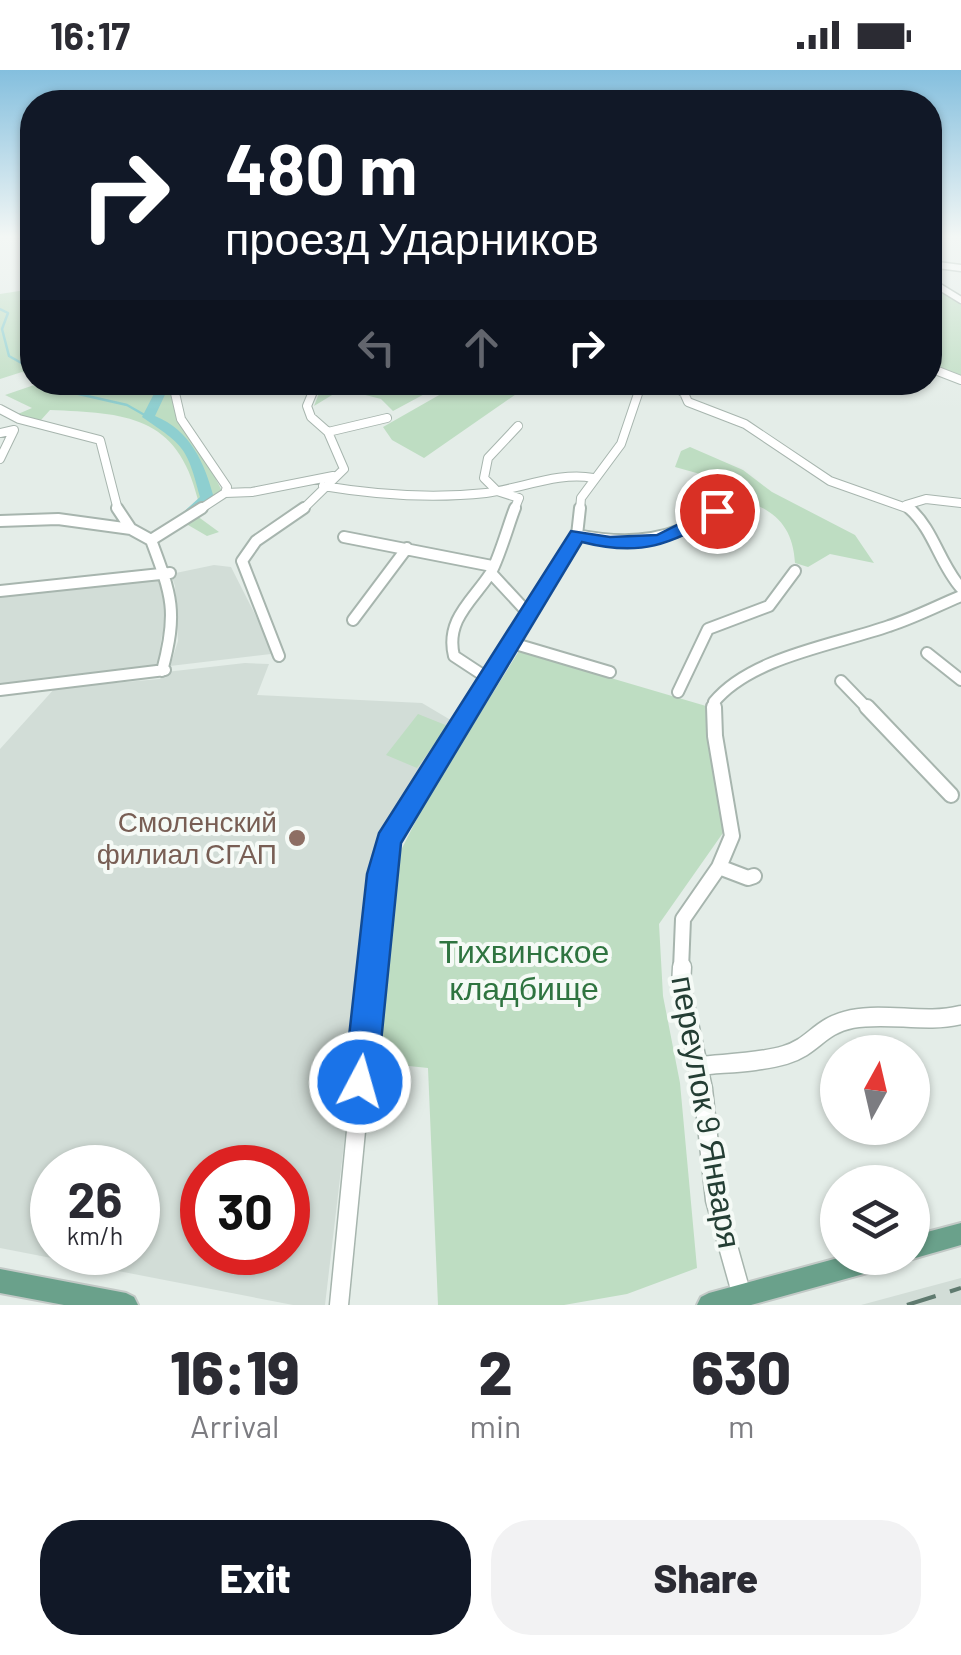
<!DOCTYPE html>
<meta charset="utf-8">
<style>
:root{--surface:#fff;--page:#f2f2f3;--text:#2b2b33;--muted:#7c7c81;--accent:#111827}
body{margin:0;font-family:Barlow,sans-serif;background:var(--page);color:var(--text);height:100vh;display:flex;flex-direction:column;font-size:38px;white-space:nowrap}
*{box-sizing:border-box;margin:0}
p{font-size:32px;color:var(--muted)}
.icon{flex:none;width:55px;height:55px;fill:none;stroke:currentColor;stroke-width:2;stroke-linecap:round;stroke-linejoin:round}
.map{position:relative;height:1235px;overflow:hidden}
.sheet{display:flex;flex-direction:column;background:var(--surface);flex:1}
.sheet>*{flex:none}
.hud{position:absolute;left:20px;top:20px;width:922px;height:305px;border-radius:40px;box-shadow:0 2px 8px #0004;background:#111827;color:#fff;overflow:hidden}
.needle{width:65px;rotate:8deg}
.controls{position:absolute;left:820px;top:965px;display:grid;gap:20px}
.controls a{display:grid;place-items:center;width:110px;height:110px;border-radius:50%;background:var(--surface);box-shadow:0 2px 8px #0004;font-size:50px}
.speed{position:absolute;left:30px;top:1075px;display:flex;gap:20px;font-size:50px;font-weight:700;text-align:center}
.speed>*{display:grid;place-content:center;width:130px;height:130px;border-radius:50%;background:var(--surface);box-shadow:0 2px 8px #0004;line-height:1}
.speed small{font-size:25px;font-weight:400}
.speed .limit{border:15px solid #d22;background:#fff;color:#111}
.pin{position:absolute;display:grid;place-items:center;width:85px;height:85px;color:#fff;margin:-42px;border:5px solid #fff;border-radius:50%;box-shadow:0 2px 10px #0007}
.me{position:absolute;width:110px;margin:-55px;rotate:6deg;stroke-linejoin:round;filter:drop-shadow(0 0 8px #0008)}
.turn{display:flex;align-items:center;gap:35px;height:210px;padding:0 40px;font-size:45px}
.turn .icon{width:130px;height:130px;stroke-width:2.5}
.turn b{display:block;font-size:70px;line-height:85px}
.lanes{display:flex;align-items:center;height:95px;padding:0 40px;background:#0003;justify-content:center;gap:50px;direction:ltr}
.lanes .off{opacity:.35}
.eta{display:flex;justify-content:space-evenly;align-items:center;height:170px;text-align:center}
.eta b{font-size:60px;font-weight:800;line-height:70px}
.button{display:flex;gap:20px;margin-top:auto;padding:20px 40px}
.button a{flex:1;height:115px;border-radius:40px;background:var(--accent);color:#fff;font-size:40px;font-weight:800;line-height:115px;text-align:center}
.button a+a{background:var(--page);color:var(--text)}
.status{display:flex;justify-content:space-between;align-items:center;height:70px;padding:0 50px;background:var(--surface);direction:ltr}
.status svg{height:28px;fill:currentColor}
.map>svg:first-child{display:block}
.built{fill:#d2ddd7;fill-rule:evenodd}
.green{fill:#beddc2}
.lines{fill:none;stroke-linecap:round;stroke-linejoin:round}
.stream{stroke:#8ecfd0;stroke-width:2.5}
.river{fill:#8ecfd0;fill-rule:evenodd}
.minor-far4-casing{stroke:#a7b5ae;stroke-width:9}
.minor-far3-casing{stroke:#a7b5ae;stroke-width:10}
.minor-far2-casing{stroke:#a7b5ae;stroke-width:14}
.minor-far1-casing{stroke:#a7b5ae;stroke-width:18}
.minor-casing{stroke:#a7b5ae;stroke-width:21}
.major-casing{stroke:#c2c9c6;stroke-width:4}
.minor-far4{stroke:#fff;stroke-width:6}
.minor-far3{stroke:#fff;stroke-width:8}
.minor-far2{stroke:#fff;stroke-width:10}
.minor-far1{stroke:#fff;stroke-width:14}
.minor{stroke:#fff;stroke-width:18}
.major{fill:#6aa18b;fill-rule:evenodd}
.rail{stroke:#5f7a6f;stroke-width:4;stroke-dasharray:30 15;stroke-linecap:butt}
.route{fill:#1a73e8;stroke:#114b97;stroke-width:2.5}
.education-dot{fill:#8d6e63;stroke:#f5faf6;stroke-width:4}
.labels{text-anchor:middle;stroke-width:8;stroke-linejoin:round;paint-order:stroke}
.education-label{font-size:28px;fill:#785e54;stroke:#f5faf6;text-anchor:end}
.near-park-label{font-size:32px;fill:#2f7440;stroke:#f5faf6}
.near-street-label{font-size:32px;fill:#243e34;stroke:#f5faf6}
</style>
<div class="status"><b>16:17</b><svg viewBox="0 0 49 12"><path d="M0 12V9h3v3zM5 12V6h3v6zM10 12V3h3v9zM15 12V0h3v12zM26 1h20v11H26zM47 4h2v5h-2z"/></svg></div>
<div class="map">
<svg width="961" height="1235" viewBox="0 0 961 1235">
<rect width="100%" height="100%" fill="#e4ede8"/>
<path class="built" d="M214,495L231,497L266,566L271,584L170,596L178,571L175,516L171,504Z
M158,508L166,518L169,556L162,565L157,599L0,615V525Z
M245,593L269,594L257,625L422,633L454,652L375,778L364,905L325,1235H293L0,1178V679L55,618L160,609L166,602ZM52,1098H138V1182H52ZM202,1098H288V1182H202Z
M961,1208V1235H861Z"/>
<path class="green" d="M930,214L961,232V314L930,296Z
M32,219V306L22,302L0,309V224Z
M462,312L532,313L424,388L392,370L383,357Z
M40,313H167L222,421L193,443L219,462L207,466L176,448L198,430C178,345 125,343 50,340L41,350L11,347L32,338L5,325Z
M323,313V312L445,313L393,341L381,329L342,319L314,336Z
M690,377L743,400L772,422L855,465L874,493L830,484L808,497L795,493C793,455 773,438 738,429L740,425L718,409L675,397L681,381Z
M519,581L706,636L725,760L659,854L663,926L680,1013L697,1198L627,1224L564,1235H438L428,998L380,993L396,790L429,725Z
M418,644L448,656L417,698L386,685Z"/>
<g class="lines">
<path class="stream" d="M0,239L8,243L2,259L9,286L32,299
M57,312L61,320L127,335L148,347"/>
<path class="river" d="M160,312H171L155,346C191,361 204,392 214,428L186,450L179,446L200,427C187,376 183,375 142,347Z"/>
<g class="minor-far4-casing">
<path id="minor-far4" d="M930,194L961,198
M930,211L961,230"/>
</g>
<g class="minor-far3-casing">
<path id="minor-far3" d="M930,298L961,310
M164,312L175,323L181,349L227,417L225,423L199,440
M668,312L684,323L688,332L745,354L830,411L912,440
M0,339L19,349L100,370L118,440
M328,362L387,348
M0,363L14,360L0,389
M323,416C377,425 431,429 486,423C520,419 560,401 593,408
M225,423L252,422L333,406
M906,435L926,429L961,433
M302,440L344,399L328,362L311,347L307,336L317,312
M514,440L519,428L497,421L484,408L488,388L518,356
M580,440L581,428L621,374L642,312
M717,440L732,429"/>
</g>
<g class="minor-far2-casing">
<path id="minor-far2" d="M117,438L131,459L151,470C172,526 178,542 162,601
M909,438C934,460 939,493 961,518
M0,451L58,449L131,459
M577,465C631,476 675,471 720,438
M344,467L492,496
M151,470L202,438
M491,503L528,543
M0,521L170,503
M353,550L407,478
M512,573L610,602
M927,583L961,610
M279,586L242,491L256,471L304,438
M489,609L454,586C445,550 473,530 490,504C498,492 509,453 515,438
M841,611L869,640
M0,620L165,600
M678,622L708,559L769,536L795,501
M469,640L577,465L580,438
M714,640V632C751,587 835,575 889,556C914,548 937,536 961,526"/>
</g>
<g class="minor-far1-casing">
<path id="minor-far1" d="M867,637L951,725
M719,797L748,808L754,806
M372,899L388,771L470,637
M681,899L683,849L719,797L732,766L715,666L714,637"/>
</g>
<g class="minor-casing">
<path id="minor" d="M682,897L681,916L703,1019L715,1130L742,1226
M699,996C726,993 758,993 785,985C815,976 818,956 852,949C888,942 925,954 961,945
M339,1235L372,897"/>
</g>
<g class="major-casing">
<path id="major" d="M961,1153V1175L912,1189L907,1188H912V1166Z
M838,1188H890L886,1196L878,1200L751,1235H697L701,1227L709,1223Z
M0,1199L126,1223L134,1227L138,1235H64L0,1223Z"/>
</g>
<use href="#minor-far4" class="minor-far4"/>
<use href="#minor-far3" class="minor-far3"/>
<use href="#minor-far2" class="minor-far2"/>
<use href="#minor-far1" class="minor-far1"/>
<use href="#minor" class="minor"/>
<use href="#major" class="major"/>
<path class="rail" d="M907,1235L961,1218"/>
</g>
<linearGradient id="sky" x2="0" y2="1"><stop stop-color="#84bfde"/><stop offset="0.49" stop-color="#f3f7f5"/><stop offset="1" stop-color="#f3f7f5" stop-opacity="0"/></linearGradient>
<rect width="961" height="340" fill="url(#sky)"/>
<path class="route" d="M717,435L726,441L723,445C670,473 644,488 582,472L401,773L377,1012L372,1024L360,1029L349,1024L344,1012L367,804L379,763L571,461L610,467L657,465Z"/>
<circle class="education-dot" cx="297" cy="768" r="10"/>
<g class="labels">
<g class="education-label">
<text x="277" y="762">Смоленский<tspan x="277" dy="32">филиал СГАП</tspan></text>
</g>
<g class="near-park-label">
<text x="524" y="893">Тихвинское<tspan x="524" dy="37">кладбище</tspan></text>
</g>
<g class="near-street-label">
<text transform="translate(706 1042) rotate(80)" y="11">переулок 9 Января</text>
</g>
</g>
</svg>
<div class="controls">
<a><svg class="needle" viewBox="-14 -14 28 28"><path d="M0-13l5 13h-10z" fill="#e53935"/><path d="M0 13l5-13h-10z" fill="#7c7c81"/></svg></a>
<a><svg class="icon" aria-label="layers" viewBox="0 0 24 24"><path d="M12 4l9 5-9 5-9-5zM3 14l9 5 9-5"/></svg></a>
</div>
<div class="speed"><div>26<small>km/h</small></div><div class="limit">30</div></div>
<div class="pin" style="left:717px;top:441px;background:#d93025"><svg class="icon" aria-label="arrive" viewBox="0 0 24 24"><path d="M6 21V4h12l-3 4 3 4H6"/></svg></div>
<svg class="me" style="left:360px;top:1012px" viewBox="-20 -20 40 40"><circle r="17" fill="#1a73e8" stroke="#fff" stroke-width="3"/><path d="M0-11L8 9 0 5-8 9z" fill="#fff"/></svg>
<div class="hud">
<div class="turn"><svg class="icon" aria-label="right" viewBox="0 0 24 24"><path d="M7 20v-9h11M14 6l5 5-5 5"/></svg><div><b>480 m</b>проезд Ударников</div></div>
<div class="lanes"><svg class="icon off" aria-label="left" viewBox="0 0 24 24"><path d="M17 20v-9H6M10 6l-5 5 5 5"/></svg><svg class="icon off" aria-label="ahead" viewBox="0 0 24 24"><path d="M12 20V5M6 11l6-6 6 6"/></svg><svg class="icon" aria-label="right" viewBox="0 0 24 24"><path d="M7 20v-9h11M14 6l5 5-5 5"/></svg></div>
</div>
</div>
<section class="sheet">
<div class="eta">
<div><b>16:19</b><p>Arrival</p></div>
<div><b>2</b><p>min</p></div>
<div><b>630</b><p>m</p></div>
</div>
<div class="button"><a>Exit</a><a>Share</a></div>
</section>
